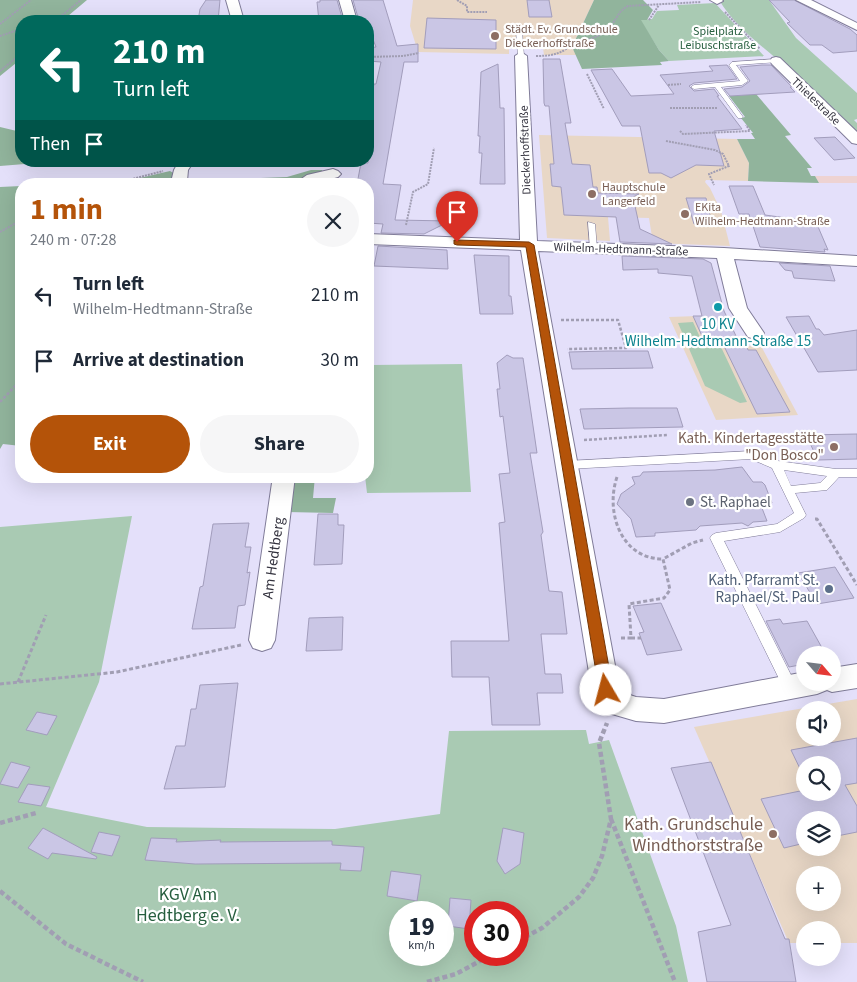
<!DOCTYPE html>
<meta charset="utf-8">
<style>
:root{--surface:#fff;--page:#f6f6f7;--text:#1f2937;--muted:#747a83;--accent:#b45309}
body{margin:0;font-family:"Source Sans 3",sans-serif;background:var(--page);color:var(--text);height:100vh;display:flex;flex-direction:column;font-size:19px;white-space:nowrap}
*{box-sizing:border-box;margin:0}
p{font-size:16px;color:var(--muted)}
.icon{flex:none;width:28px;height:28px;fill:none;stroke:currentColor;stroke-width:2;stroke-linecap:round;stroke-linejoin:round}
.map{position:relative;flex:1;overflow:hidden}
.panel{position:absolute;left:15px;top:178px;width:359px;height:305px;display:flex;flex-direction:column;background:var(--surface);border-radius:20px;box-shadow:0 5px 20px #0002}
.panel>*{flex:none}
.banner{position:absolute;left:15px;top:15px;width:359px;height:152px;border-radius:20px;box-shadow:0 5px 20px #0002;background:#00695c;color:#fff;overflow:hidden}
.needle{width:32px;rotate:118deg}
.fabs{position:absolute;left:796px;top:646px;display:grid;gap:10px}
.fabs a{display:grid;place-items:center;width:45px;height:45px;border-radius:50%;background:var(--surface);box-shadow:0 5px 20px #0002;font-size:25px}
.speed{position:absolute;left:389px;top:901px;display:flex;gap:10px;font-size:25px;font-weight:700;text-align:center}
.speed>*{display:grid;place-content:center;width:65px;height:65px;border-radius:50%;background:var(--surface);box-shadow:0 5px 20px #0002;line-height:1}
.speed small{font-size:12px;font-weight:400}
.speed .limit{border:8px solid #d22;background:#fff;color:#111}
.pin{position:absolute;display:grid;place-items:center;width:42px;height:42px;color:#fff;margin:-51px -21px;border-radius:50% 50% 50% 0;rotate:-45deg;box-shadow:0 0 5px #0007}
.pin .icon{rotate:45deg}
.me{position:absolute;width:55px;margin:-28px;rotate:352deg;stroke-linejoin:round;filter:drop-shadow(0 0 4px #0008)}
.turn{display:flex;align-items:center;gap:18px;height:105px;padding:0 15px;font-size:22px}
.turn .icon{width:65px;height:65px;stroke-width:2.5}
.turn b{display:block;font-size:35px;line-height:42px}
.then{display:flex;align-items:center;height:48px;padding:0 15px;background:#0003;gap:10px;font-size:19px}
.round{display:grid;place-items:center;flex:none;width:52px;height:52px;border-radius:26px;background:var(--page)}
.headline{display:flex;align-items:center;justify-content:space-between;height:85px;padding:0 15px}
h1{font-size:30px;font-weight:700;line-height:38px;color:var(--accent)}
.button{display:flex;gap:10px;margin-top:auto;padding:10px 15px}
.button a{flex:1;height:58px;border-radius:30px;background:var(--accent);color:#fff;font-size:20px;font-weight:700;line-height:58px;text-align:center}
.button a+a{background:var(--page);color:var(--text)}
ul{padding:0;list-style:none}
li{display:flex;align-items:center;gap:15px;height:65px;padding:0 15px}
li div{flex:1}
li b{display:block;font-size:19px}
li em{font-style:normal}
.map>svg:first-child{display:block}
.industrial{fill:#eed3d2}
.education{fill:#e8d7c6;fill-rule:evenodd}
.green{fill:#a9cab3;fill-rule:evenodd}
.forest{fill:#91b49c}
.building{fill:#cac6e5;stroke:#a29dbc}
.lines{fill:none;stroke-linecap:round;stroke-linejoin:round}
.service-casing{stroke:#807c99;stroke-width:1}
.minor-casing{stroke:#807c99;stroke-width:2}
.path-far3{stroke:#a19eb3;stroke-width:2;stroke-dasharray:2 1;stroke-linecap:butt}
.path-far2{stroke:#a19eb3;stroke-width:2.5;stroke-dasharray:3 2;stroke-linecap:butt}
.path-far1{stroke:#a19eb3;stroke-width:3;stroke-dasharray:4 2.5;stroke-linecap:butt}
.path{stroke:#a19eb3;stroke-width:4.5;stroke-dasharray:5 3;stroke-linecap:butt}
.service{fill:#fff;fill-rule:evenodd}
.minor{fill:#fff;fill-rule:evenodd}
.route{fill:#b45309;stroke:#753606}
.education-dot{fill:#8d6e63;stroke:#fff;stroke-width:2}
.culture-dot{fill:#0f9aa8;stroke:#fff;stroke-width:2}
.worship-dot{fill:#6b7280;stroke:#fff;stroke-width:2}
.service-dot{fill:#5c6f8a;stroke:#fff;stroke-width:2}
.labels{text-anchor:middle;stroke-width:4.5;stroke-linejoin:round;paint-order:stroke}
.far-education-label{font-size:12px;fill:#785e54;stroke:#fff;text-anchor:start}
.far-park-label{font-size:12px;fill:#265e3e;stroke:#fff}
.far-street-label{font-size:12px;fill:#34333f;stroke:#fff}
.culture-label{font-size:15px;fill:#0d838f;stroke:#fff}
.education-label{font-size:15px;fill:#785e54;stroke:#fff;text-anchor:end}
.worship-label{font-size:15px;fill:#5b616d;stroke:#fff;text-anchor:start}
.street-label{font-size:15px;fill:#34333f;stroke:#fff}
.service-label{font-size:15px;fill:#4e5e75;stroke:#fff;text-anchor:end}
.near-education-label{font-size:18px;fill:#785e54;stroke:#fff;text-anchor:end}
.near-park-label{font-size:18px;fill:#265e3e;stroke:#fff}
</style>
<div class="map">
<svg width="857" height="982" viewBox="0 0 857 982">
<rect width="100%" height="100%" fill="#e4e0fa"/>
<path class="industrial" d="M815,176H857V183H819Z"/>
<path class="education" d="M413,0H594L572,47L576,55H544L543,48L509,47V54L418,52L410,26Z
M539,135L737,139L749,163L748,181L706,180L705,182L710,188L721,211L730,246L653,243L649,218L608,217L610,241L547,238Z
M726,315L737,338H743L746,346H761L798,415L716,420L669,317Z
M857,699V943H833L832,930H805V943H789L694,727ZM805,710H832V738H805ZM805,765H832V792H805ZM805,820H832V848H805ZM805,875H832V902H805Z"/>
<path class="green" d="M719,0H769L796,38L857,93V119L854,120L857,123V134C831,110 805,84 778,60C757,42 734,25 719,0Z
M715,3L764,56L669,61L659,50L640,20L652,19L657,11L679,10L677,5Z
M693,322L705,348L721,347L747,402L740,403L705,386L678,323Z
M462,364L471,492L367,493L365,476H368L372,365Z
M132,516L99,682L46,807L147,827L335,829L440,814L449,731L586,730L589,744L609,740L676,926L688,982H0V527ZM400,912H442V955H400ZM475,912H518V955H475Z"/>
<path class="forest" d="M0,0H87L62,21H21V59L0,76Z
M594,0H643L653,10L647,20H641L659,50L669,61L660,62L662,65L582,69L572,47Z
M756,94L791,135L785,136L812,168H807L811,176H815L819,183L748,181L749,163L737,139H755L751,133H753L741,118L745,117L729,96Z
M0,127L21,132V161H62L0,166Z
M311,170H322L323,184H99L118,183L170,171L187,181L287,177Z
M21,186V446L3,444L0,449V187Z
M291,476H315L313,498H336L333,513L287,512Z"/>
<path class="building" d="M206,0H220L218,21H198L200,9Z
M320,0H337L343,21H319L317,2H320Z
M353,0H383L397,46L418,44V62H404L383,184L401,185L395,220L450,221L424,234L381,233L383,224L368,223V184H357L361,163H368V113L374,84H376L381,62L368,61V48L376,47L368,27V21H359Z
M527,0H549L552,17H529Z
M769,0H794L850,29L857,35V51L833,53L822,45H810L787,23L790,22Z
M427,18L496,20V49L424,48Z
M543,59H560L571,123H565L572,164L590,165L593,187H597L598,193L639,194L633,197L640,229L672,244L620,242L616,217L564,215L561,187L552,186L550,164H554L549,106H545L544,103Z
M498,64L500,108H504L505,184H480L482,153H479L480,136H478L481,72Z
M727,65L737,79L694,83L689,86L694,91L714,89L719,96H717L742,129L714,131L724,166L696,165L671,178L661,173H649L640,126H622L591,70L612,69L631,96L674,94L660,75L713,71L709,66Z
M762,65H771L792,87H790L795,92L730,96L724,89L742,87L750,81L740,67Z
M835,137L855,158L834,160L814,138Z
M729,186H753L765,215L816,222L828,250L824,249L825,252L760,247L749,214H739Z
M686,198H706L712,224H694Z
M378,246L447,250L448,269L374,266Z
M474,255L509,256V296H511L513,314H480Z
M622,256L703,259L711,263L724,311L737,338H743L748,350H756L790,412L757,414L723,344L706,345L693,316H702L692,276L658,273V269L623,270Z
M779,263L830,266L835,281L794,278L792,271L785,270Z
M809,316L816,329H819L824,335L857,330V370L818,372L786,317Z
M608,351H648L653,368L572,369L569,352Z
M507,355L513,358H523L537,453H530L543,532L541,535L549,591L562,592L567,634H541L545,674H561L563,693H537L540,725H492L489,677H452L451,641H509L499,523L505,522L499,474L510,473L503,416L500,417L497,389H500L497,363Z
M629,408H677L683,427L584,429L580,409Z
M857,434V459L818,460L806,435Z
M742,467L753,482H762L765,485L772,503H760L767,521L753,522L748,526L742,523L700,526L696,530L655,533V536L636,537L631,519L617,504L621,494L635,484L632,477L640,476L643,472L715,470Z
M318,514H338V525H344L342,564L314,565Z
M249,523L245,547H251L247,573L250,572L245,605L238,606L235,628L192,629L200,587L203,586L213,524Z
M835,567L854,598L817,604L798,573Z
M661,603L682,650L647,655L639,633L644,632L633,606Z
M343,617L342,650L306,651L309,618Z
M780,619L783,624L807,621L826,655H805V664L789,667L766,621Z
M238,683L225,787L164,789L176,746H185L191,709H196L200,685Z
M37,712L57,716L47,735L26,730Z
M857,738V783L845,785L857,806V832L832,837V820H805V843L784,848L761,799L805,790V792H832V765H805V779L791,750Z
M11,762L30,767L18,788L0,784Z
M711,762L785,939H789L796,982H707L698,932L731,925L671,768Z
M28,784L50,787L41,806L18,802Z
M43,828L97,857L96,859L52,853L48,859L28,848Z
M503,828L524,833L520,864L505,874L497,861Z
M99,832L120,836L112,856L91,852Z
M151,838L177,839L176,842L221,840L220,842L332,841V845L364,847L361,871L340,870L341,863L195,864L145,860Z
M391,871L421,875L417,901L387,896Z
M450,898L471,900L469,929L448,926Z"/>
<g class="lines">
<g class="service-casing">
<path id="service" d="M519,29L522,31L524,56L521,58L518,56L516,31Z
M776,59L779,61L778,62L736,65L748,81L742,85L721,87L743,117L742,118H738L715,87L694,89L691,87L694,85L740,81L729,65L732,62Z
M588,222L595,224L597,249L594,250L590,247Z
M752,451L778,461L836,469H857V477H839L827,490L795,493L806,515L804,518L780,532L724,541L797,687L795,691L790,693L785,691L710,538L712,535L716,533L777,524L794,513L772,468L751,459L568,469L563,465L568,461ZM784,470L827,476L820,483L791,486Z"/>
</g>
<g class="minor-casing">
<path id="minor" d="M226,0H238L244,21H232Z
M339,0H351L357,21H345Z
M710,0H722L723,1L717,4Z
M796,0H811L857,23V30Z
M521,52L527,56L537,241L724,248L857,256V266L734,259L747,308L764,333L762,337L755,339L748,337L729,308L717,258L538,251L619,687L624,693L636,697L664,699L805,672V682H832V668L857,664V688L832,692L827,690L817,694L664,723L636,721L605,712L592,691L521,250L368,244V234L520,240L515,56Z
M776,57L780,58L857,132V144L852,143L772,64L770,61L772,58Z
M179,161H194L188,170L187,181L188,184H173L171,182L174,170Z
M333,169L338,171L341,174L338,177L313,184H294L307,175Z
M273,476H295L275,640L271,648L262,651L253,648L249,640Z"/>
</g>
<path class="path-far3" d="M457,0L467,6V12H487
M725,12L760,49
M649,20L659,5
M46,21L57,17
M55,21L81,0
M0,24L31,0
M0,36L21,29
M565,40C580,43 599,39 610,27C617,19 618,11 628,6L701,2
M536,56C552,56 563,54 574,42
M368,57L403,56L419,53
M0,71L21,54
M587,74L604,109
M668,85L681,84
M670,108H717
M680,131L683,134L750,131L746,125
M666,141L715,150L723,154L729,166L709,174L714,185
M113,184L163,171
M406,225L413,192L428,184L434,148
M0,232L21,220"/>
<path class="path-far2" d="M561,320H618L626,348L567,349
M0,402L21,380
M584,440L667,435"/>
<path class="path-far1" d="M617,477C605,512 621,559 663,559
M815,519H817L857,585
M621,638H631L629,604L664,598L670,590L663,559L692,543L703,540
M631,638H641
M18,682L46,615
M0,684L117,672L241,645"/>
<path class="path" d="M611,819L675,982
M0,823L36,813
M0,891L66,944L143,982
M518,941L542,928L579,897L593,878L602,856L611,819L599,743L607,723
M427,982L456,974L491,955"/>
<use href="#service" class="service"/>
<use href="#minor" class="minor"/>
</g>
<path class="route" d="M454,240L529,242L534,245L613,690L611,695L606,697L601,695L599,690L526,247L457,245L454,244Z"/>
<g class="education-dot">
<circle cx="495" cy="36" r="5"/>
<circle cx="592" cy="194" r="5"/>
<circle cx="685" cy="214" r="5"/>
<circle cx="834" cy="447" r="5"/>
<circle cx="773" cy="834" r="5"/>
</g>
<circle class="culture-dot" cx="718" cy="307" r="5"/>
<circle class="worship-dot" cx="690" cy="502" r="5"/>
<circle class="service-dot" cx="829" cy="589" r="5"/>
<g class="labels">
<g class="far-education-label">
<text x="505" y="33">Städt. Ev. Grundschule<tspan x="505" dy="14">Dieckerhoffstraße</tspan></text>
<text x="602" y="191">Hauptschule<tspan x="602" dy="14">Langerfeld</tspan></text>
<text x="695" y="211">EKita<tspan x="695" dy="14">Wilhelm-Hedtmann-Straße</tspan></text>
</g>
<g class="far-park-label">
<text x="718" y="35">Spielplatz<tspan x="718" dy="14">Leibuschstraße</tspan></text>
</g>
<g class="far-street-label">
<text transform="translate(816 101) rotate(44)" y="4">Thielestraße</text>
<text transform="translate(525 150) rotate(-92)" y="4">Dieckerhoffstraße</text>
<text transform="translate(621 249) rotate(2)" y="4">Wilhelm-Hedtmann-Straße</text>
</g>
<g class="culture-label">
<text x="718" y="329">10 KV<tspan x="718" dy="17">Wilhelm-Hedtmann-Straße 15</tspan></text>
</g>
<g class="education-label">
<text x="824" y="443">Kath. Kindertagesstätte<tspan x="824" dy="17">"Don Bosco"</tspan></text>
</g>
<g class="worship-label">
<text x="700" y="507">St. Raphael</text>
</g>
<g class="street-label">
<text transform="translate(273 558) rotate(-82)" y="5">Am Hedtberg</text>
</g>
<g class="service-label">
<text x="819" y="585">Kath. Pfarramt St.<tspan x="819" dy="17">Raphael/St. Paul</tspan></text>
</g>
<g class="near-education-label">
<text x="763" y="830">Kath. Grundschule<tspan x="763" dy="21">Windthorststraße</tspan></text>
</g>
<g class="near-park-label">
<text x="188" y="900">KGV Am<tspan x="188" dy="21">Hedtberg e. V.</tspan></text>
</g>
</g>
</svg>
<div class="fabs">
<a><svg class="needle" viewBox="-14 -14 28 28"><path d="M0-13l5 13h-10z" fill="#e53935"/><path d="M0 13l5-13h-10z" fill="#747a83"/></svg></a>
<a><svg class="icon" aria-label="sound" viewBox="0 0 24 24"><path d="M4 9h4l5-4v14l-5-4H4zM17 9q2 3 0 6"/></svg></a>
<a><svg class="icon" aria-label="search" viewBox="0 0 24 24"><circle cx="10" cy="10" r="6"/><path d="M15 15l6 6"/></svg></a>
<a><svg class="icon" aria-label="layers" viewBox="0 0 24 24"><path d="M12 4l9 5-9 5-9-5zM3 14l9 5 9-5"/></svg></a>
<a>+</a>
<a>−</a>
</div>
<div class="speed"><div>19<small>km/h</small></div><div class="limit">30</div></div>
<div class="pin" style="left:457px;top:242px;background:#d93025"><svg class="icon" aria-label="arrive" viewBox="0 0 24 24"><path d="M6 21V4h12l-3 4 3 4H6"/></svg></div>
<svg class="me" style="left:606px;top:690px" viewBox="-20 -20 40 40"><circle r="19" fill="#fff"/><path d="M0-13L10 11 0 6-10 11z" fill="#b45309"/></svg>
<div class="banner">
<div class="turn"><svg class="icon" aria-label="left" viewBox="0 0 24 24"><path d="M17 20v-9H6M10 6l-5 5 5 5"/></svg><div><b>210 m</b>Turn left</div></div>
<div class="then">Then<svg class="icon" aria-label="arrive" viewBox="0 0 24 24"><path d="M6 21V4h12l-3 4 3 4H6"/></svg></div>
</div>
<section class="panel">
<div class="headline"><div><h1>1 min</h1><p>240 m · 07:28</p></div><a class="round"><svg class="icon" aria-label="close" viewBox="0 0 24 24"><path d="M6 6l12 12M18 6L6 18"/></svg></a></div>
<ul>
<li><svg class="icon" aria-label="left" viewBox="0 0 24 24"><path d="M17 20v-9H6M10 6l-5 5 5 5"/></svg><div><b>Turn left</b><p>Wilhelm-Hedtmann-Straße</p></div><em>210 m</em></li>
<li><svg class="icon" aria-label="arrive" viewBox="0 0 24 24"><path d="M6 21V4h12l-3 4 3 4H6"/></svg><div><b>Arrive at destination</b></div><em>30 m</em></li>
</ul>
<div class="button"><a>Exit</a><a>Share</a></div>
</section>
</div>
